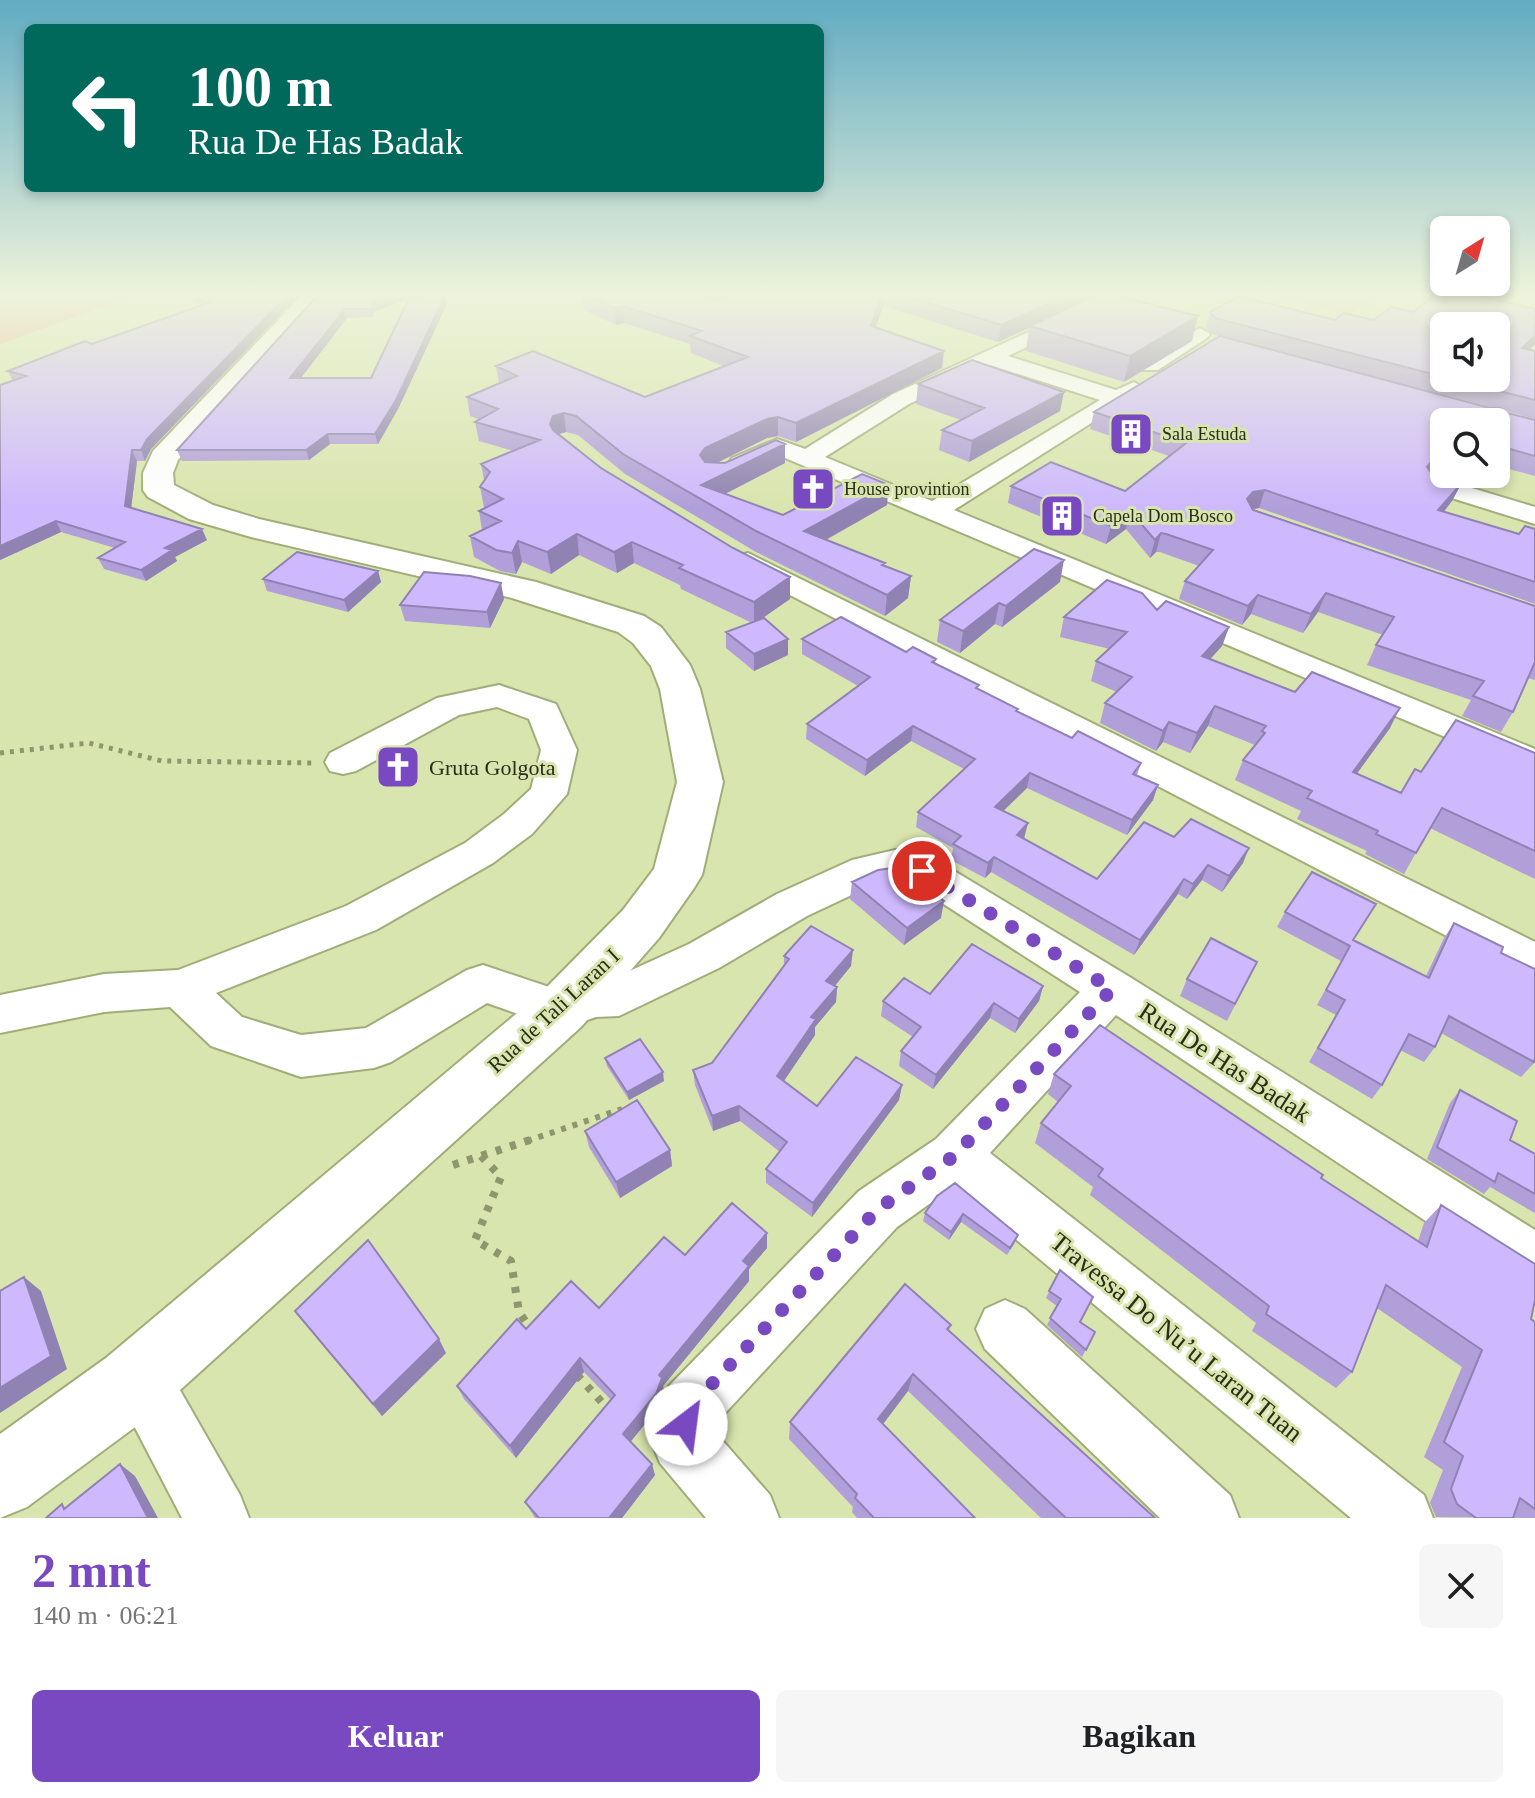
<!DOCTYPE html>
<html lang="id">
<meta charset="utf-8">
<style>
:root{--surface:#fff;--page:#f6f6f6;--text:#202124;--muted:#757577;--accent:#7949c1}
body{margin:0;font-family:Georgia,serif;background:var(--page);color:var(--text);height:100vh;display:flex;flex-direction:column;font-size:30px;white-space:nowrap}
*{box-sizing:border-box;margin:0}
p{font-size:26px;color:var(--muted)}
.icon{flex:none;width:44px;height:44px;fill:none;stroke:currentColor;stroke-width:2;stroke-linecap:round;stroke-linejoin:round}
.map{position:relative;height:1518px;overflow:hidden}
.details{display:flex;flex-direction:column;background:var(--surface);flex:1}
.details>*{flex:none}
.banner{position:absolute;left:24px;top:24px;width:800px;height:168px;border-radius:12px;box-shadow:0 4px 12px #0003;background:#00695c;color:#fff;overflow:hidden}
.needle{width:52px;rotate:37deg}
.tools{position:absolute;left:1430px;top:216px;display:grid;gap:16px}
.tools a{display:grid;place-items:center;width:80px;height:80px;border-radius:12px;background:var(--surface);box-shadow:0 4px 12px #0003;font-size:40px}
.pin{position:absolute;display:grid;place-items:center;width:68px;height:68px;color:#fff;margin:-34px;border:4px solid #fff;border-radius:50%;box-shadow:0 2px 8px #0007}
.me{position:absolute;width:88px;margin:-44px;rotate:30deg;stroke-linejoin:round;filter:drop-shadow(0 0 6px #0008)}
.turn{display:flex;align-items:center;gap:28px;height:168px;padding:0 32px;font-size:36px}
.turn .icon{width:104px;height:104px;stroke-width:2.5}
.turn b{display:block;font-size:56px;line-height:68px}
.round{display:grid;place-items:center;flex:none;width:84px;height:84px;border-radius:12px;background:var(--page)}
.head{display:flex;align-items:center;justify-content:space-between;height:136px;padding:0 32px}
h1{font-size:48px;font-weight:800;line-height:60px;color:var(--accent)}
.cta{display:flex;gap:16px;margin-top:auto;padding:16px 32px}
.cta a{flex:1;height:92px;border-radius:12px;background:var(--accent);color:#fff;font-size:32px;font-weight:800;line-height:92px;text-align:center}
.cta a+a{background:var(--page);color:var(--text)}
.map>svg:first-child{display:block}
.green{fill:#ebb993}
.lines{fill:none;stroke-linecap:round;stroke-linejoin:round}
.minor-casing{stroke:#a1ad79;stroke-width:4}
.major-casing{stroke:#a1ad79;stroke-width:4}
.path-far2{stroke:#8e966e;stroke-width:5;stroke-dasharray:4 6;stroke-linecap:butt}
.path-far1{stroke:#8e966e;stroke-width:6;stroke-dasharray:5 7;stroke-linecap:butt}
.path{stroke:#8e966e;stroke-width:8;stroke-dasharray:6 9;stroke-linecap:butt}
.minor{fill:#fff;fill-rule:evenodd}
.major{fill:#fff;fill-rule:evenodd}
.wall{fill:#b19fda;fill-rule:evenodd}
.shaded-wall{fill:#9082b2}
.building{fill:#ceb9fe;stroke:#9082b2;stroke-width:2}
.route{stroke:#7949c1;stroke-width:14;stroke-dasharray:0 25.2}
.labels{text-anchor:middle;stroke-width:6;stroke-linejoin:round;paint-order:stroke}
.far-poi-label{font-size:18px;fill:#2a2e19;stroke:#d9e5ae;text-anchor:start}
.poi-label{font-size:22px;fill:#2a2e19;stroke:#d9e5ae;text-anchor:start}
.street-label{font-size:22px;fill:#2a2e19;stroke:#d9e5ae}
.near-street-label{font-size:26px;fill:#2a2e19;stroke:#d9e5ae}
</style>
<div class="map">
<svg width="1535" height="1518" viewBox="0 0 1535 1518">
<rect width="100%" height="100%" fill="#d9e5ae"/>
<path class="green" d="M0,294H139L0,344Z
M1269,294H1380L1349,315Z"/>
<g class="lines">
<g class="minor-casing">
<path id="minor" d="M1072,312L1079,314L1082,318L1079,322L1008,356L1116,390L1134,382L1145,389L954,510L1535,749V775L778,455L750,468H732L729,463L732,458L777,439L805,449L893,394ZM990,365L1100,400L932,501L825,457L909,404Z
M1200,328L1210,334L1207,338L1158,370H1142L1139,365Z
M1435,477L1535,507V524L1426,490L1422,485L1426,480Z
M748,553L1535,942V980L1520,974L738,568L734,562L738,556Z
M499,685L556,704L577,750L567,794L532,834L493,863L376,930L216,993L242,1017L301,1035L366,1028L467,970L483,965L561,991L595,979L614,978L689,944L777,894L852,860L895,850L922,856L936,860L1128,976L1535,1230V1289L1516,1281L1116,1015L990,1153L1424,1495L1433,1518H1351L953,1187L897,1227L717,1422L715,1432L770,1495L779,1518H706L660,1463L651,1441L669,1386L859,1191L936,1139L1080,992L911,883L895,880L875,884L807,916L719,968L619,1016L596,1017L561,1029L487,1003L391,1062L374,1068L301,1077L211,1046L170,1007L104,1012L0,1033V995L104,974L178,970L346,906L465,843L504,814L531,789L541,750L529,719L497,707L459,715L356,771L343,774L330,771L325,762L330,753L437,698Z
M1005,1300L1025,1309L1230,1495L1239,1518H1160L985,1349L976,1329L985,1309Z
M132,1354L153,1363L173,1378L240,1495L249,1518H182L131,1420L111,1405L102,1384L111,1363Z"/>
</g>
<g class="major-casing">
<path id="major" d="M303,294H327L178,460L173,473L174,485L213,505L259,519L536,582L644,616L661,627L690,665L700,689L723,782L702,875L694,888L659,938L581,1027L158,1410L27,1507L0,1518V1434L106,1358L541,993L623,910L654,869L677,782L660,689L651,666L633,643L618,632L512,598L251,537L189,519L148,497L143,490V473L153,451Z"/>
</g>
<path class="path-far2" d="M0,753L89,743L162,761L314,763"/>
<path class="path-far1" d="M527,1141L622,1109"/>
<path class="path" d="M481,1156L501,1177L475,1240L511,1261L519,1312L530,1328
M453,1165L533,1139
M577,1375L608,1409"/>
<use href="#minor" class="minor"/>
<use href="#major" class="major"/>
</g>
<path class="wall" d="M212,294H300L151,449L145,461H137L131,508L207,540L175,557L177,561L146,581L104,569L98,558L115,548L61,532L0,560V385L13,381L8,371L92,344L199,306L196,299Z
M319,294L445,295L447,304L398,409L378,444H330L309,460L182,461L177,450ZM409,299L371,378H301L347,318L374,317L373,312Z
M582,294H724L712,299L714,300L728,294H1113L1112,295L1192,341L1124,382L1026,351L1029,328L998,342L883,306L876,327L942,368L796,442L778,436L767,438L717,463H785L725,494L783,515L887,505L826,540L911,576L908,598L885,616L756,552L625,474L578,435L566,432L559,434L601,468L733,548L790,577V599L758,621L788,639V655L754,671L726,648V632L752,623L681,589L680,585L634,563L617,573L579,555L551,574L522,562L516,574L500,571L474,557L470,536L482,530L479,511L485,508L484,507L480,487L484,480L481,464L513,451L479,441L475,422L479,419L470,416L467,397L499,383L496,366L645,397L724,366L691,353L690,344L624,323L616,325L584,310Z
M1436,294H1471L1535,309V344L1529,350L1535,351V419L1502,410L1503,412L1535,420V476L1501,467L1488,488L1436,474L1433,475L1461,484L1452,501L1444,512L1519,534L1525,526L1535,529V604L1259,508L1253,509L1535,606V680L1528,678L1513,712L1501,732L1462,716L1471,700L1367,665L1376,645L1383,635L1318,612L1303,633L1251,614L1242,625L1179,599L1185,581L1199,566L1160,552H1156L1150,558L1126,529L1106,544L1008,503L1011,486L1051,462L1125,491L1169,456L1090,429L1094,412L1220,336L1490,408H1495L1211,334L1206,327L1210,312L1239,296L1335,320L1343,313L1374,320L1391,307L1413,312ZM1444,326H1496V378H1444ZM1444,422H1496V474H1444Z
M918,384L1060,411L969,462L939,450L942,430L961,420L916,404Z
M378,571L381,582L348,612L267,591L263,579Z
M1060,582L1002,627L995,624L960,653L937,642L940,620Z
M504,599L490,628L405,621L400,605Z
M1157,610L1229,627L1222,646L1210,659L1390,728L1356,774L1401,793L1421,772L1535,753V879L1430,828L1404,874L1365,854L1367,851L1297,819L1301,811L1235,780L1243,760L1255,745L1208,726L1190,753L1163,742L1156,751L1100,723L1105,703L1117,692L1091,681L1096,661L1110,649L1060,637L1064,617Z
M802,639L906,652L936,659L935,664L1018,712L1072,738L1141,763L1137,775L1158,785L1153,800L1127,835L1027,788L1003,811L1024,839L1097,879L1174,837L1243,863L1222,892L1202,880L1187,899L1178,894L1134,955L991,872L985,878L951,860L953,848L916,827L918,812L964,769L911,741L865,776L806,739L807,724L858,686L802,654Z
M852,882L941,918L904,945L850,899Z
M1285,912L1353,941L1426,976L1444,938L1454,923L1501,953L1535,969V1062L1521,1077L1441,1033L1435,1047L1424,1062L1400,1050L1382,1085L1372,1099L1309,1062L1336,1015L1317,1005L1341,961L1277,927Z
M784,956L851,966L835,986L837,987L836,1002L815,1027V1035L784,1081L817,1106L902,1085L899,1100L812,1217L766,1183V1169L780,1152L740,1121L713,1131L695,1085L693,1070L712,1063L784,966Z
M1257,962L1227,1021L1180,996L1187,979Z
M1043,986L1039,1001L1015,1033L990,1018L933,1089L899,1066L901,1051L913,1037L881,1016L883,1001L930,994Z
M605,1058L664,1081L629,1100L607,1066Z
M1054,1074L1321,1178L1418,1241L1424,1223L1441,1205L1531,1319L1535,1322V1518L1436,1517L1430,1503L1443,1470L1424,1457L1462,1367L1377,1308L1352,1372L1336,1388L1252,1331L1256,1323L1090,1195L1093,1187L1035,1143L1041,1123L1058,1102L1048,1094Z
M1460,1090L1510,1140L1535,1154V1213L1490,1187L1484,1194L1427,1159L1450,1103Z
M585,1131L670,1150L672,1166L620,1198L589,1147Z
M937,1196L1015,1243L1007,1255L961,1222L949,1240L923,1221L925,1213Z
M767,1233V1248L749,1269V1281L663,1386L664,1391L659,1407L631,1441L655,1475L622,1518H535L525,1502L611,1400L584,1372L516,1458L464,1399L457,1386L526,1329L599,1308L685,1255Z
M1060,1270L1080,1322L1095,1332L1082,1357L1047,1325L1057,1306L1046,1298Z
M295,1311L446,1353L382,1416Z
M951,1325L949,1330L1155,1518H1041L908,1391L883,1424L975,1518H857L852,1512L853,1507L789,1439L790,1422Z"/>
<path class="shaded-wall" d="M289,294H300L151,449L145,461L141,450L147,439Z
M395,294H420L373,312L371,303Z
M699,294H724L705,301Z
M882,294H884L883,306L870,343L871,326Z
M1070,294H1096L1095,298L1030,326L1029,328L998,342L1001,325Z
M445,295L447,304L398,409L378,444L375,434Z
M623,306L624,323L616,325L615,308Z
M345,309L347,318L293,388L290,378Z
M1198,316L1192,341L1124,382L1130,356Z
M1535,336V344L1515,364L1522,348Z
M944,351L942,368L796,442V423Z
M1064,392L1060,411L969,462L972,441Z
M564,413L566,432L555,435L550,424L553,416Z
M778,417V436L767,438L706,468L700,455L705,448L767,419Z
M328,434L330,444L309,460L306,450Z
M785,444V463L707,503L701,485Z
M1510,449L1501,467L1488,488L1497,471Z
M132,450L137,461L130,517L125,506Z
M1444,457L1436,474L1425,477L1427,467L1433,460Z
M1461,484L1452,501L1430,528L1438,510Z
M889,485L887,505L804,552V531Z
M1265,490L1259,508L1247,510V499L1253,492Z
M1130,511L1126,529L1106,544L1111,526Z
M56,521L61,532L0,560V546Z
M202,529L207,540L175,557L177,561L146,581L141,570L165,548Z
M1161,533L1156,552L1150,558L1155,540Z
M577,534L579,555L551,574L547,552Z
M518,541L522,562L516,574L512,553Z
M632,542L634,563L617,573L614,552Z
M1064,560L1060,582L1002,627L1006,606Z
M378,571L381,582L348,612L344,600Z
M911,576L908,598L885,616L887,595Z
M790,577V599L754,624V602Z
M501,583L504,599L490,628L487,612Z
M1326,593L1318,612L1303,633L1311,614Z
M1258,595L1251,614L1242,625L1248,606Z
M999,603L995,624L960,653L963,631Z
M1229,627L1222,646L1195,676L1202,656Z
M788,639V655L754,671V654Z
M1215,706L1208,726L1190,753L1197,733Z
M1400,708L1390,728L1343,793L1353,772Z
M1169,722L1163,742L1156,751L1163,731Z
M913,726L911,741L865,776L867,760Z
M1030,773L1027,788L992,822L995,807Z
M1158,785L1153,800L1127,835L1132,820Z
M1028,823L1024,839L1013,850L1017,835Z
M1249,848L1243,863L1222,892L1229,876Z
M994,857L991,872L985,878L988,863Z
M1208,865L1202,880L1187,899L1193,884Z
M1184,879L1178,894L1134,955L1140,940Z
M944,901L941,918L904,945L907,928Z
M853,950L851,966L826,996V981Z
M1043,986L1039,1001L1015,1033L1019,1019Z
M837,987L836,1002L815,1027V1035L777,1091V1076L811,1017Z
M994,1003L990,1018L933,1089L936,1075Z
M663,1072L664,1081L629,1100L627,1092Z
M902,1085L899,1100L812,1217L813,1203Z
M739,1106L740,1121L713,1131L712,1116Z
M670,1150L672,1166L620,1198L616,1182Z
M963,1214L961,1222L949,1240L951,1232Z
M767,1233V1248L749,1269V1281L663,1386L664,1391L659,1407L627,1446L623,1434L659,1375L743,1261Z
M24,1277L41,1291L67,1369L0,1413V1388Z
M439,1339L446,1353L382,1416L373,1404Z
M580,1358L584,1372L516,1458L510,1446Z
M913,1374L908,1391L874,1436L878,1419Z
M120,1464L135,1476L158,1518H148Z
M652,1464L655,1475L622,1518H609Z"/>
<path class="building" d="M212,294H289L147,439L141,450H132L125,506L202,529L165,548L172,550L141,570L98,558L125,542L56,521L0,546V385L26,376L8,371L85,341L92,344L208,303L196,299Z
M319,294H395L371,303L372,309H345L290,378H371L410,296L445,295L396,400L375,434H328L306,450H177Z
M585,294H704L714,300L728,294H882L871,326L944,351L796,423L778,417L767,419L705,448L700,455L705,462L725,463L776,440L785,444L701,485L783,515L862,474L889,485L804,531L885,563L882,565L911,576L887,595L756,531L623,454L576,416L564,413L553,416L550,424L553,430L601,468L733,548L790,577L754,602L679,568L683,565L632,542L614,552L577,534L547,552L518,541L512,553L496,550L470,536L501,521L479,511L503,499L480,487L490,472L481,464L540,440L475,422L498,409L467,397L517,376L496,366L533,351L645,397L748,357L690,336L702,331L623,306L615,308Z
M900,294H1070L1001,325Z
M1098,294H1110L1198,316L1130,356L1030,326Z
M1436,294H1471L1535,309V336L1522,348L1535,351V400L1448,378H1496V326H1444V377L1215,318L1210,312L1239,296L1335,320L1343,313L1374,320L1391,307L1413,312Z
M1220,336L1490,408H1501L1503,412L1535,420V456L1510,449L1497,471L1496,422H1444V457L1433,460L1427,467L1433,475L1461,484L1438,510L1519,534L1525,526L1535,529V582L1265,490L1253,492L1247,499L1253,510L1535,606V662L1513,712L1473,696L1484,681L1376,645L1394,617L1326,593L1311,614L1258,595L1248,606L1185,581L1213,550L1166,534L1161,533L1155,540L1130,511L1111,526L1011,486L1051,462L1125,491L1186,443L1094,412Z
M972,360L1064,392L972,441L942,430L984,408L918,384Z
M1034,549L1064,560L1006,606L999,603L963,631L940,620Z
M297,552L378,571L344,600L263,579Z
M424,572L470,576L501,583L487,612L400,605Z
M1107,580L1142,593L1157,610L1166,601L1229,627L1202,656L1295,692L1312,672L1400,708L1353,772L1401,793L1415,769L1421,772L1456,720L1535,753V851L1442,808L1416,853L1376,834L1378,831L1307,798L1312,791L1243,760L1265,733L1262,731L1266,726L1215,706L1197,733L1169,722L1163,731L1105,703L1132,677L1096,661L1127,632L1064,617Z
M841,617L906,652L913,647L936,659L932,662L979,685L976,688L1018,709L1016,711L1072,738L1078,731L1141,763L1133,774L1158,785L1132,820L1030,773L995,807L1028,823L1017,835L1097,879L1144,822L1174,837L1191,819L1249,848L1229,876L1208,865L1193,884L1184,879L1140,940L994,857L988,863L953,844L961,836L918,812L975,759L913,726L867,760L807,724L870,677L802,639Z
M764,618L788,639L754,654L726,632Z
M900,867L944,901L907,928L852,882L878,870Z
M1312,872L1376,904L1353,940L1429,978L1454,923L1503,947L1501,953L1535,969V1058L1534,1062L1449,1016L1435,1047L1409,1034L1382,1085L1318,1048L1345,1000L1326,990L1350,946L1285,912Z
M811,926L853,950L826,981L837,987L811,1017L816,1019L777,1076L817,1106L856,1057L902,1085L813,1203L766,1169L787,1142L739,1106L712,1116L693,1070L712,1063L789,959L784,956Z
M1211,938L1257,962L1235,1004L1187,979Z
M972,944L1043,986L1019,1019L994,1003L936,1075L901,1051L921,1027L883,1001L904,978L930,994Z
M1100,1025L1323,1175L1321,1178L1427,1247L1441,1205L1535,1264V1300L1531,1319L1535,1322V1509L1520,1498L1513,1518H1476L1457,1504L1451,1489L1463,1456L1444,1442L1482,1350L1386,1285L1352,1372L1266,1314L1269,1306L1098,1176L1103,1169L1041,1123L1071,1086L1054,1074Z
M640,1039L663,1072L627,1092L605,1058Z
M1460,1090L1517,1121L1510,1140L1535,1154V1194L1498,1173L1495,1182L1437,1147Z
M637,1100L670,1150L616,1182L585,1131Z
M955,1183L1018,1235L1010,1248L963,1214L951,1232L925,1213L937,1196Z
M732,1203L767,1233L743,1261L749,1266L659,1375L662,1378L656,1394L623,1434L652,1464L609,1518H539L525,1502L615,1395L580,1358L510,1446L457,1386L517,1319L526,1329L571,1281L599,1308L664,1237L685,1255Z
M368,1240L439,1339L373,1404L295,1311Z
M1060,1270L1093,1297L1080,1322L1095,1332L1086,1350L1050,1318L1061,1299L1049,1291Z
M24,1277L51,1356L0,1388V1291Z
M905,1284L951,1325L947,1329L1155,1518H1066L913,1374L878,1419L975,1518H874L855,1498L857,1494L790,1422Z
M120,1464L148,1518H46L62,1504L64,1509Z"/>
<linearGradient id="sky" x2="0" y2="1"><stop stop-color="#61abc2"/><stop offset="0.58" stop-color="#eef3db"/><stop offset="1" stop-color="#eef3db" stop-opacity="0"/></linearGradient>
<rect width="1535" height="507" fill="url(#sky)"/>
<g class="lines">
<path class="route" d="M686,1424L690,1407L878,1209L954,1156L1112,989L922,871"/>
</g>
<defs>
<g id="building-square" transform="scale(2.3)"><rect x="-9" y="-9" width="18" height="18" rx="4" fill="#7949c1" stroke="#d9e5ae"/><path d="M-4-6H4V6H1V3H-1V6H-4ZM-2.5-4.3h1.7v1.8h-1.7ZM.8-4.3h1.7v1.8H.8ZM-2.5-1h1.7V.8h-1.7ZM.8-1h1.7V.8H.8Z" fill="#fff"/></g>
<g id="church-square" transform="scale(2.3)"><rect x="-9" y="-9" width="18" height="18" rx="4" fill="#7949c1" stroke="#d9e5ae"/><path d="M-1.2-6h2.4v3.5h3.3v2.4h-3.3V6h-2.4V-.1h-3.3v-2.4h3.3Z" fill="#fff"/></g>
</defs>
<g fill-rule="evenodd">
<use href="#building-square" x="1131" y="434"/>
<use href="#church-square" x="813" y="489"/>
<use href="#building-square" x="1062" y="516"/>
<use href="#church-square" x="398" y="767"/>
</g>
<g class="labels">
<g class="far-poi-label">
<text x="1162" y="440">Sala Estuda</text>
<text x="844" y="495">House provintion</text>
<text x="1093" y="522">Capela Dom Bosco</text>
</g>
<g class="poi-label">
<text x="429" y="775">Gruta Golgota</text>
</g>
<g class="street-label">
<text transform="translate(553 1010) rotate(-43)" y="8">Rua de Tali Laran I</text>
</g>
<g class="near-street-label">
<text transform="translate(1225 1062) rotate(33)" y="9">Rua De Has Badak</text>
<text transform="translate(1177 1337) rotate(39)" y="9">Travessa Do Nu’u Laran Tuan</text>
</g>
</g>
</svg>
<div class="tools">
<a><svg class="needle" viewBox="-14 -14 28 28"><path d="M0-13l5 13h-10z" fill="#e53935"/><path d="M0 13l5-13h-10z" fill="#757577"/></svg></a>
<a><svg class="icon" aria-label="sound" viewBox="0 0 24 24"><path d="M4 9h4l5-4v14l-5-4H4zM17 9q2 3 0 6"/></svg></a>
<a><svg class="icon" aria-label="search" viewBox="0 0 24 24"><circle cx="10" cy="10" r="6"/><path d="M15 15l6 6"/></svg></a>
</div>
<div class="pin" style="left:922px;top:871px;background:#d93025"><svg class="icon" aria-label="arrive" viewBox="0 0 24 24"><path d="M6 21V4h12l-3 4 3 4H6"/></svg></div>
<svg class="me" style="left:686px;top:1424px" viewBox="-20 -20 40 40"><circle r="19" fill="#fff"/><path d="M0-13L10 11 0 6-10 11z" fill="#7949c1"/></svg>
<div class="banner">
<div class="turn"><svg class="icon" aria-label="left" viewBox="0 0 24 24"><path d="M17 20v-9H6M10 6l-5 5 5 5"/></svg><div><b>100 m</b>Rua De Has Badak</div></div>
</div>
</div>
<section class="details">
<div class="head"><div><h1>2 mnt</h1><p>140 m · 06:21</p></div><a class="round"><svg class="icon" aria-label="close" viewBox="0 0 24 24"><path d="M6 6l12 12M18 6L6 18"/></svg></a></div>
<div class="cta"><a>Keluar</a><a>Bagikan</a></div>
</section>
